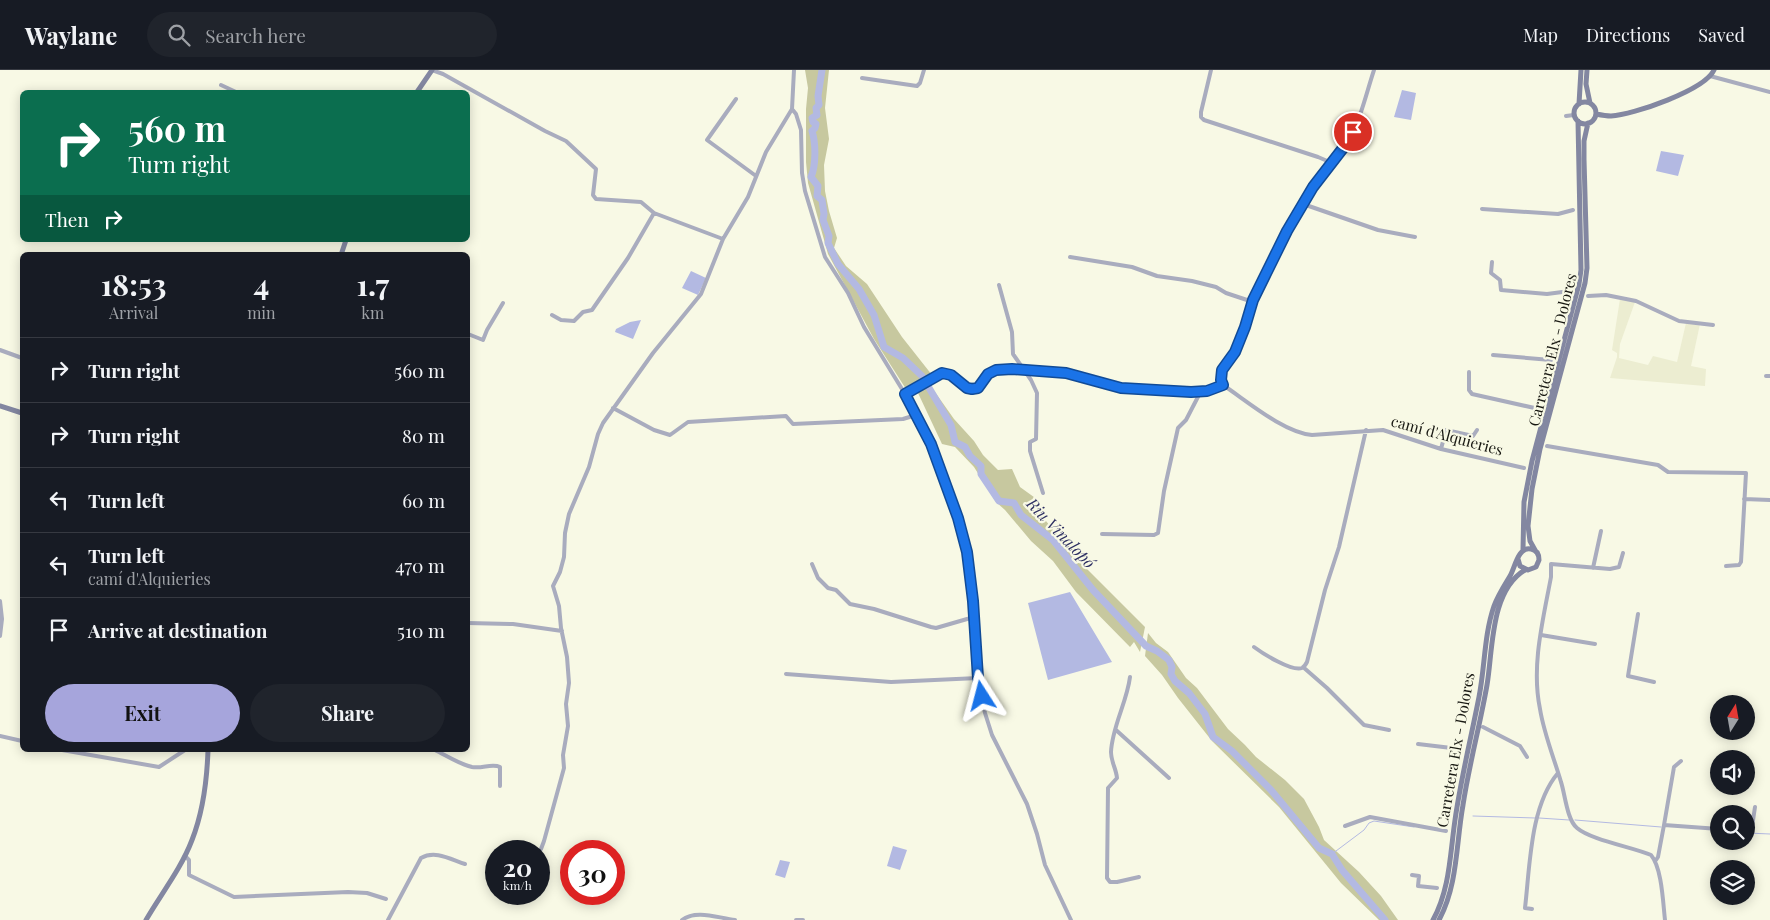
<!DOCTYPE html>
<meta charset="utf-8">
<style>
:root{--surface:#171b24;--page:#20242c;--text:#f1f3f6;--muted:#9ea1a6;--line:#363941;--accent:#a6a5dc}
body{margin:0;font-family:"Playfair Display",serif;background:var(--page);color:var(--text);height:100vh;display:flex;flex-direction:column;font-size:19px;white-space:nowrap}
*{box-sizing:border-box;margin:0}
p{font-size:16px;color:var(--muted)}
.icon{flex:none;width:28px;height:28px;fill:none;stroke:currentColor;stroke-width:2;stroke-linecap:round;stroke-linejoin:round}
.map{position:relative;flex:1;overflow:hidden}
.panel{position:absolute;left:20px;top:182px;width:450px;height:500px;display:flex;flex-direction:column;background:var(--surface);border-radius:8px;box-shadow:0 2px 12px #0003}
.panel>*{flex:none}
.hud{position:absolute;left:20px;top:20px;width:450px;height:152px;border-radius:8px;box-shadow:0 2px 12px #0003;background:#0b6e4f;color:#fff;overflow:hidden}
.needle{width:32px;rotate:11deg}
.controls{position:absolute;left:1710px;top:625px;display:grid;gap:10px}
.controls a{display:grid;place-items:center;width:45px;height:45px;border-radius:50%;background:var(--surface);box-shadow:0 2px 12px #0003;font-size:25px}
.speed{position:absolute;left:485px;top:770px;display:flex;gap:10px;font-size:25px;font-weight:700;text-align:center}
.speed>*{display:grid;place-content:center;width:65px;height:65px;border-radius:50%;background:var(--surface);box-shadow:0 2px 12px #0003;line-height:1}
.speed small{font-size:12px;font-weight:400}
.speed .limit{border:8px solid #d22;background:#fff;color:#111}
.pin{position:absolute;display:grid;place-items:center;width:42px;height:42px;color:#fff;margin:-21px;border:2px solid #fff;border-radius:50%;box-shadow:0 1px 5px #0007}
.me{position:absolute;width:55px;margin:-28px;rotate:351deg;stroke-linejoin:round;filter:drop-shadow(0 0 4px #0008)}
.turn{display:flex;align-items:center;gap:18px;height:105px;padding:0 25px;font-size:22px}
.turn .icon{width:65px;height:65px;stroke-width:2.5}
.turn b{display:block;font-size:35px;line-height:42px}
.then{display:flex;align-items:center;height:48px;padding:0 25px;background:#0003;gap:10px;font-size:19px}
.eta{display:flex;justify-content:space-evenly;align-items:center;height:85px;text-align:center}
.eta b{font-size:30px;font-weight:700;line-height:35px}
.action{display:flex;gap:10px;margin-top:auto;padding:10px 25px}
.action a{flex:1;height:58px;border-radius:30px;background:var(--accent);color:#111;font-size:20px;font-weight:700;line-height:58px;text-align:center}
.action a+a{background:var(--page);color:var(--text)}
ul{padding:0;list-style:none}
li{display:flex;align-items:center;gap:15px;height:65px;padding:0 25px;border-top:1px solid var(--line)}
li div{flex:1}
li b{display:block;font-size:19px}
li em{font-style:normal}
header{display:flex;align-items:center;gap:30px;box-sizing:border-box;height:70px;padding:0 25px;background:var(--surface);border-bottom:1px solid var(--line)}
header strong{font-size:24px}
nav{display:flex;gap:28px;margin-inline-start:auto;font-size:18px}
.search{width:350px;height:45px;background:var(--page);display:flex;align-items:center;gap:12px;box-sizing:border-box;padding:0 18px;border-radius:28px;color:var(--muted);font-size:19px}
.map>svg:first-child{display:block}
.built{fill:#ecedd1}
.green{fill:#c7c89f}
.water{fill:#b3b9e2}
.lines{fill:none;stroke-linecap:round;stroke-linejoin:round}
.stream{stroke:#b3b9e2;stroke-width:1}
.river{stroke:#b3b9e2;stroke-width:7}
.street{stroke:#a9acbe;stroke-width:4}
.secondary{stroke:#8387a1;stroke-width:5}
.route-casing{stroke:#114b97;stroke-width:12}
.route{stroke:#1a73e8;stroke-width:9}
.labels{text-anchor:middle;stroke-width:4.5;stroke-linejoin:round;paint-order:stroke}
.street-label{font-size:15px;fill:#181812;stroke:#f8f9e5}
.water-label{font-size:16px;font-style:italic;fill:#2e3063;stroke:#f8f9e5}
</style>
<header>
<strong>Waylane</strong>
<div class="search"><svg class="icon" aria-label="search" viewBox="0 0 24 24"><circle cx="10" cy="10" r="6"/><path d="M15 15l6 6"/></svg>Search here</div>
<nav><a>Map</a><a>Directions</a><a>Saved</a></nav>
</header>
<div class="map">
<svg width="1770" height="850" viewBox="0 0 1770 850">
<rect width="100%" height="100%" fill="#f8f9e5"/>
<path class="built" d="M1620,229L1635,232L1620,274L1619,288L1648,295L1653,286L1677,292L1686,253L1700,254L1691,296L1706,299L1705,316L1610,308L1617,287V283L1612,280Z"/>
<path class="green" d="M805,0H829L825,38L829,69L824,95L825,121L829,141L837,168L834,178L846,196L867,214L902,267L932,305L906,319L874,269L828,184L808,113L806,92V39L808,18Z
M930,315L954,349L974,371L983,385L998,400L1012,399L1020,417L1038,430L1042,446L1074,486L1145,557L1140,582L1134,572L1130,577L1076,522L1053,491L1031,471L1005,440L996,432L974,397L955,377L942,374L918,323Z
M1148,563L1156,573L1168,582L1186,608L1197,618L1228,659L1245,675L1256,687L1285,710L1304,729L1319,757L1324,770L1359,802L1381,826L1398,850H1379L1341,813L1279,737L1212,671L1178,628L1162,605L1145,586Z"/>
<path class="water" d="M1402,20L1416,23L1411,50L1394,47Z
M1661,81L1684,85L1678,106L1656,101Z
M691,201L706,208L698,225L682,218Z
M641,250L633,269L615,262L616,259L630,252Z
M1070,522L1112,592L1048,610L1028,533Z
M893,776L907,780L900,800L887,796Z
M780,790L790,792L785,808L775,805Z"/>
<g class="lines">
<path class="stream" d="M1473,746L1535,748
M1539,748L1569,750
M1575,750L1661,757
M1747,763L1770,764
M1332,784L1364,760L1369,753L1374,751L1414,757"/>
<path class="river" d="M822,0L818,26L819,35L816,38L817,45L812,48L813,52L816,54L815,58L812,61C816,73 816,96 811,107L818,116L817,126L822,130L824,144L823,150L829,166L828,173L838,194L859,219L874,245L884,277L903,288L922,306L951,355L955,372L965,377L970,386L981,396V404L999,431L1014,433L1021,445L1053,470L1093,520L1146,576L1157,581L1169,590L1172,597L1171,604L1175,611L1189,623L1205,644L1213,667L1232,681L1271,720L1319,778L1332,784L1342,800L1385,850"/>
<path class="street" d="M432,0L443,4L545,61L566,71L596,99L593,125L596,129L641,132L654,143L723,169
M794,0L792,39L796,44L801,60L802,103L805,121L825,187L848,223L864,257L905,324L931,374L958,448L967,482L973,531L978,608L985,643L992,665L1027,734L1037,764L1045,795L1071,850
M1211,0L1201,42V47L1204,50L1318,87L1332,93
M1374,0C1366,24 1361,49 1348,71C1338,89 1321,102 1311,120C1291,154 1270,190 1254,227C1248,242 1245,259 1238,274C1232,287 1217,300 1223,315C1247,331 1283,362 1312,365L1383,360L1441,379L1524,398
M1710,6L1770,22
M862,8L917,16L920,13L924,0
M221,15L236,22
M736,29L707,70L756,106
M1566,46L1574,45
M1303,134L1378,160L1415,167
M1482,139L1558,144L1573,140
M1070,187L1132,197L1157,206L1192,211L1216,217L1226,223L1253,232
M1492,192L1491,203L1500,210L1501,220L1547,224L1570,221
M999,215L1012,262L1013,284L1031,310L1037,323L1036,369L1030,372V381L1043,423
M1588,226L1606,225L1636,231L1679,251L1713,255
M552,245L561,250L574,251L583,242L592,240L628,188L654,143
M468,264L483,270L487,260L503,233
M0,280L22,288
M1493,285L1551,290
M1469,302V320L1472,324L1539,339
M1766,306H1770
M905,324L942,303L951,305L967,318L972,319L977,318L988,304L996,300L1012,299L1066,303L1121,318L1191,322L1207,321L1223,315
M613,338L654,360L670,365L688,352L786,346L793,354L903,349L916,345
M1547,376L1658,395L1668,402L1746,403L1741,492L1739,495L1726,496
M1441,379L1446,360L1473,366L1477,360
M1744,429L1770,430
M1102,464L1154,465L1158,463L1164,421L1178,358L1186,350L1201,321
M1623,483L1619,497L1610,499L1551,494V507C1543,550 1531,596 1540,639C1544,664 1554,688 1561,712C1565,724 1567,750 1577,758C1591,770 1632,777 1651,785C1662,798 1663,833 1665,850
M812,494L818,508L828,518L836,520L850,534L874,539L931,557L936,558L974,547
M1593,498L1601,461
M0,531L2,549L0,566
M1638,544L1628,606L1654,612
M468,553L513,554L562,561
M1541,565L1595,574
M1254,577C1262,583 1292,602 1302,598C1304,597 1306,594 1307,592L1325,520L1339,477L1366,360
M1303,597L1327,618L1364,655L1389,660
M786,604L891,612L978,608
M1130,607C1127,632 1112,657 1111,682C1111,692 1116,698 1117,708L1108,718L1107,808L1110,812H1117L1139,807
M1483,657L1520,676L1527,687
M1116,660L1169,708
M0,666L22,671
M1418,674L1460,679
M62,680L159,697L185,680
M435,680C447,686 459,694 472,697C482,699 492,693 500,697V716
M1664,755L1674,697L1681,691
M1345,756L1370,747L1446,761
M1746,761H1748L1752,757L1755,737
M541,779L544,771L564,698L563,685L568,656L566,634L569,613L567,587L561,558L559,536L553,516L560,502L564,487L565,463L569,444L589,397L598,364L603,353L653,283L701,224L723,169L748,127L766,82L792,39
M185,786L189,790V805L234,827L348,822L367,823L386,829
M1656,790L1658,787L1664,755L1719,759
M1412,805L1419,806L1418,816L1437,818
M1532,839L1525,838C1530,796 1530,736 1558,703
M388,850L421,788C435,780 450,789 465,794
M682,850C696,839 718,848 735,850
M796,850H803"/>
<path class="secondary" d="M1587,0L1586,14L1590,33
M417,22L432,0
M1574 43a11 11 0 1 1 22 0a11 11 0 1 1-22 0Z
M1579,34L1581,0
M1596,44C1601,45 1606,46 1611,46C1633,45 1705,20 1714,0
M341,185L346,170
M0,336L22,343
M1523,480L1524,432L1532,391L1579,214L1581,200L1578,51
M1535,480L1530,471L1528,456L1532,419L1540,379L1585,213L1587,198L1584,89V71L1588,53
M146,850C161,824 181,799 192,770C203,742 207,710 208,680
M1433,850C1450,819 1450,784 1455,750C1461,708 1471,668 1479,627C1485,597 1484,565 1494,536C1498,525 1504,516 1510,506C1515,498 1518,476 1531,479C1537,480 1539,485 1539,490L1536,497L1528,500L1520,496L1518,489
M1439,850C1458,815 1456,773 1463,735C1469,695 1480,655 1487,615C1493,580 1490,521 1525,500"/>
</g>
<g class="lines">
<g class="route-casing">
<path id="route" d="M982,626L978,608L973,531L967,482L958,448L931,374L905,324L942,303L951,305L967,318L972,319L978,318L988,304L996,300L1012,299L1066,303L1121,318L1191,322L1207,321L1223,315L1221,310L1222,300L1235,282L1245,257L1253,230L1287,161L1313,117L1347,73L1353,62"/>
</g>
<use href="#route" class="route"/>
</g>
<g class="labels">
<g class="street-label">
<text transform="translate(1553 280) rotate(-76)" y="5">Carretera Elx - Dolores</text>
<text transform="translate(1447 366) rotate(15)" y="5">camí d'Alquieries</text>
<text transform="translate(1456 680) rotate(-80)" y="5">Carretera Elx - Dolores</text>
</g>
<g class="water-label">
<text transform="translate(1061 463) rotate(46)" y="6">Riu Vinalopó</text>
</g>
</g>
</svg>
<div class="controls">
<a><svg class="needle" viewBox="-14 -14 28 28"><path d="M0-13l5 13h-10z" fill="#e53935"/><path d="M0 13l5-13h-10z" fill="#9ea1a6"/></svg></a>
<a><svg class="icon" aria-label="sound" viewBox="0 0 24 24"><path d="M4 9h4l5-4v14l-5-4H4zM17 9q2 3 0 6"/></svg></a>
<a><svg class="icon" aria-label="search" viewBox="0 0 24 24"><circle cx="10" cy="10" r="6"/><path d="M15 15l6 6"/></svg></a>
<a><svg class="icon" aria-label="layers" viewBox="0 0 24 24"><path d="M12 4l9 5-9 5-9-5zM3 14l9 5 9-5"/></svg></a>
</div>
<div class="speed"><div>20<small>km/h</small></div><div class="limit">30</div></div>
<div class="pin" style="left:1353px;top:62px;background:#d93025"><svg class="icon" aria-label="arrive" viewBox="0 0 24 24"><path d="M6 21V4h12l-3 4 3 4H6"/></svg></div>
<svg class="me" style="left:982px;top:626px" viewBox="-20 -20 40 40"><path d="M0-17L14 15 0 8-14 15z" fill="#1a73e8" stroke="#fff" stroke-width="4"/></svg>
<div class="hud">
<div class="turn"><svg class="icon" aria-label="right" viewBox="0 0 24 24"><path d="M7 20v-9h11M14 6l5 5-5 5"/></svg><div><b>560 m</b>Turn right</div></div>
<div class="then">Then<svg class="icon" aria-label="right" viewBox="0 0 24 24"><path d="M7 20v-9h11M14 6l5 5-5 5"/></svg></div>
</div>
<section class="panel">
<div class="eta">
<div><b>18:53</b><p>Arrival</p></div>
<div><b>4</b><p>min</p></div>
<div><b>1.7</b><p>km</p></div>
</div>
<ul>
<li><svg class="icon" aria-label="right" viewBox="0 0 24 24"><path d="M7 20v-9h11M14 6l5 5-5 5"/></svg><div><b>Turn right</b></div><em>560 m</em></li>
<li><svg class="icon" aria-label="right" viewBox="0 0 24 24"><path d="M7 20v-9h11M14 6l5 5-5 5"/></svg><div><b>Turn right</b></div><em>80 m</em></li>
<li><svg class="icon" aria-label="left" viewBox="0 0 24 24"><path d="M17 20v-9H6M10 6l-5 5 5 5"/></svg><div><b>Turn left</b></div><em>60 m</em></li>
<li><svg class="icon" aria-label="left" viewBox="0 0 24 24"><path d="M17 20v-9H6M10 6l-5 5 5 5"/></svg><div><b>Turn left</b><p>camí d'Alquieries</p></div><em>470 m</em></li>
<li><svg class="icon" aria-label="arrive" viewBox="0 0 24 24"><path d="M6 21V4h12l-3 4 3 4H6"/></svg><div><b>Arrive at destination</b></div><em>510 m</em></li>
</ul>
<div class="action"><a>Exit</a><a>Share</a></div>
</section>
</div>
